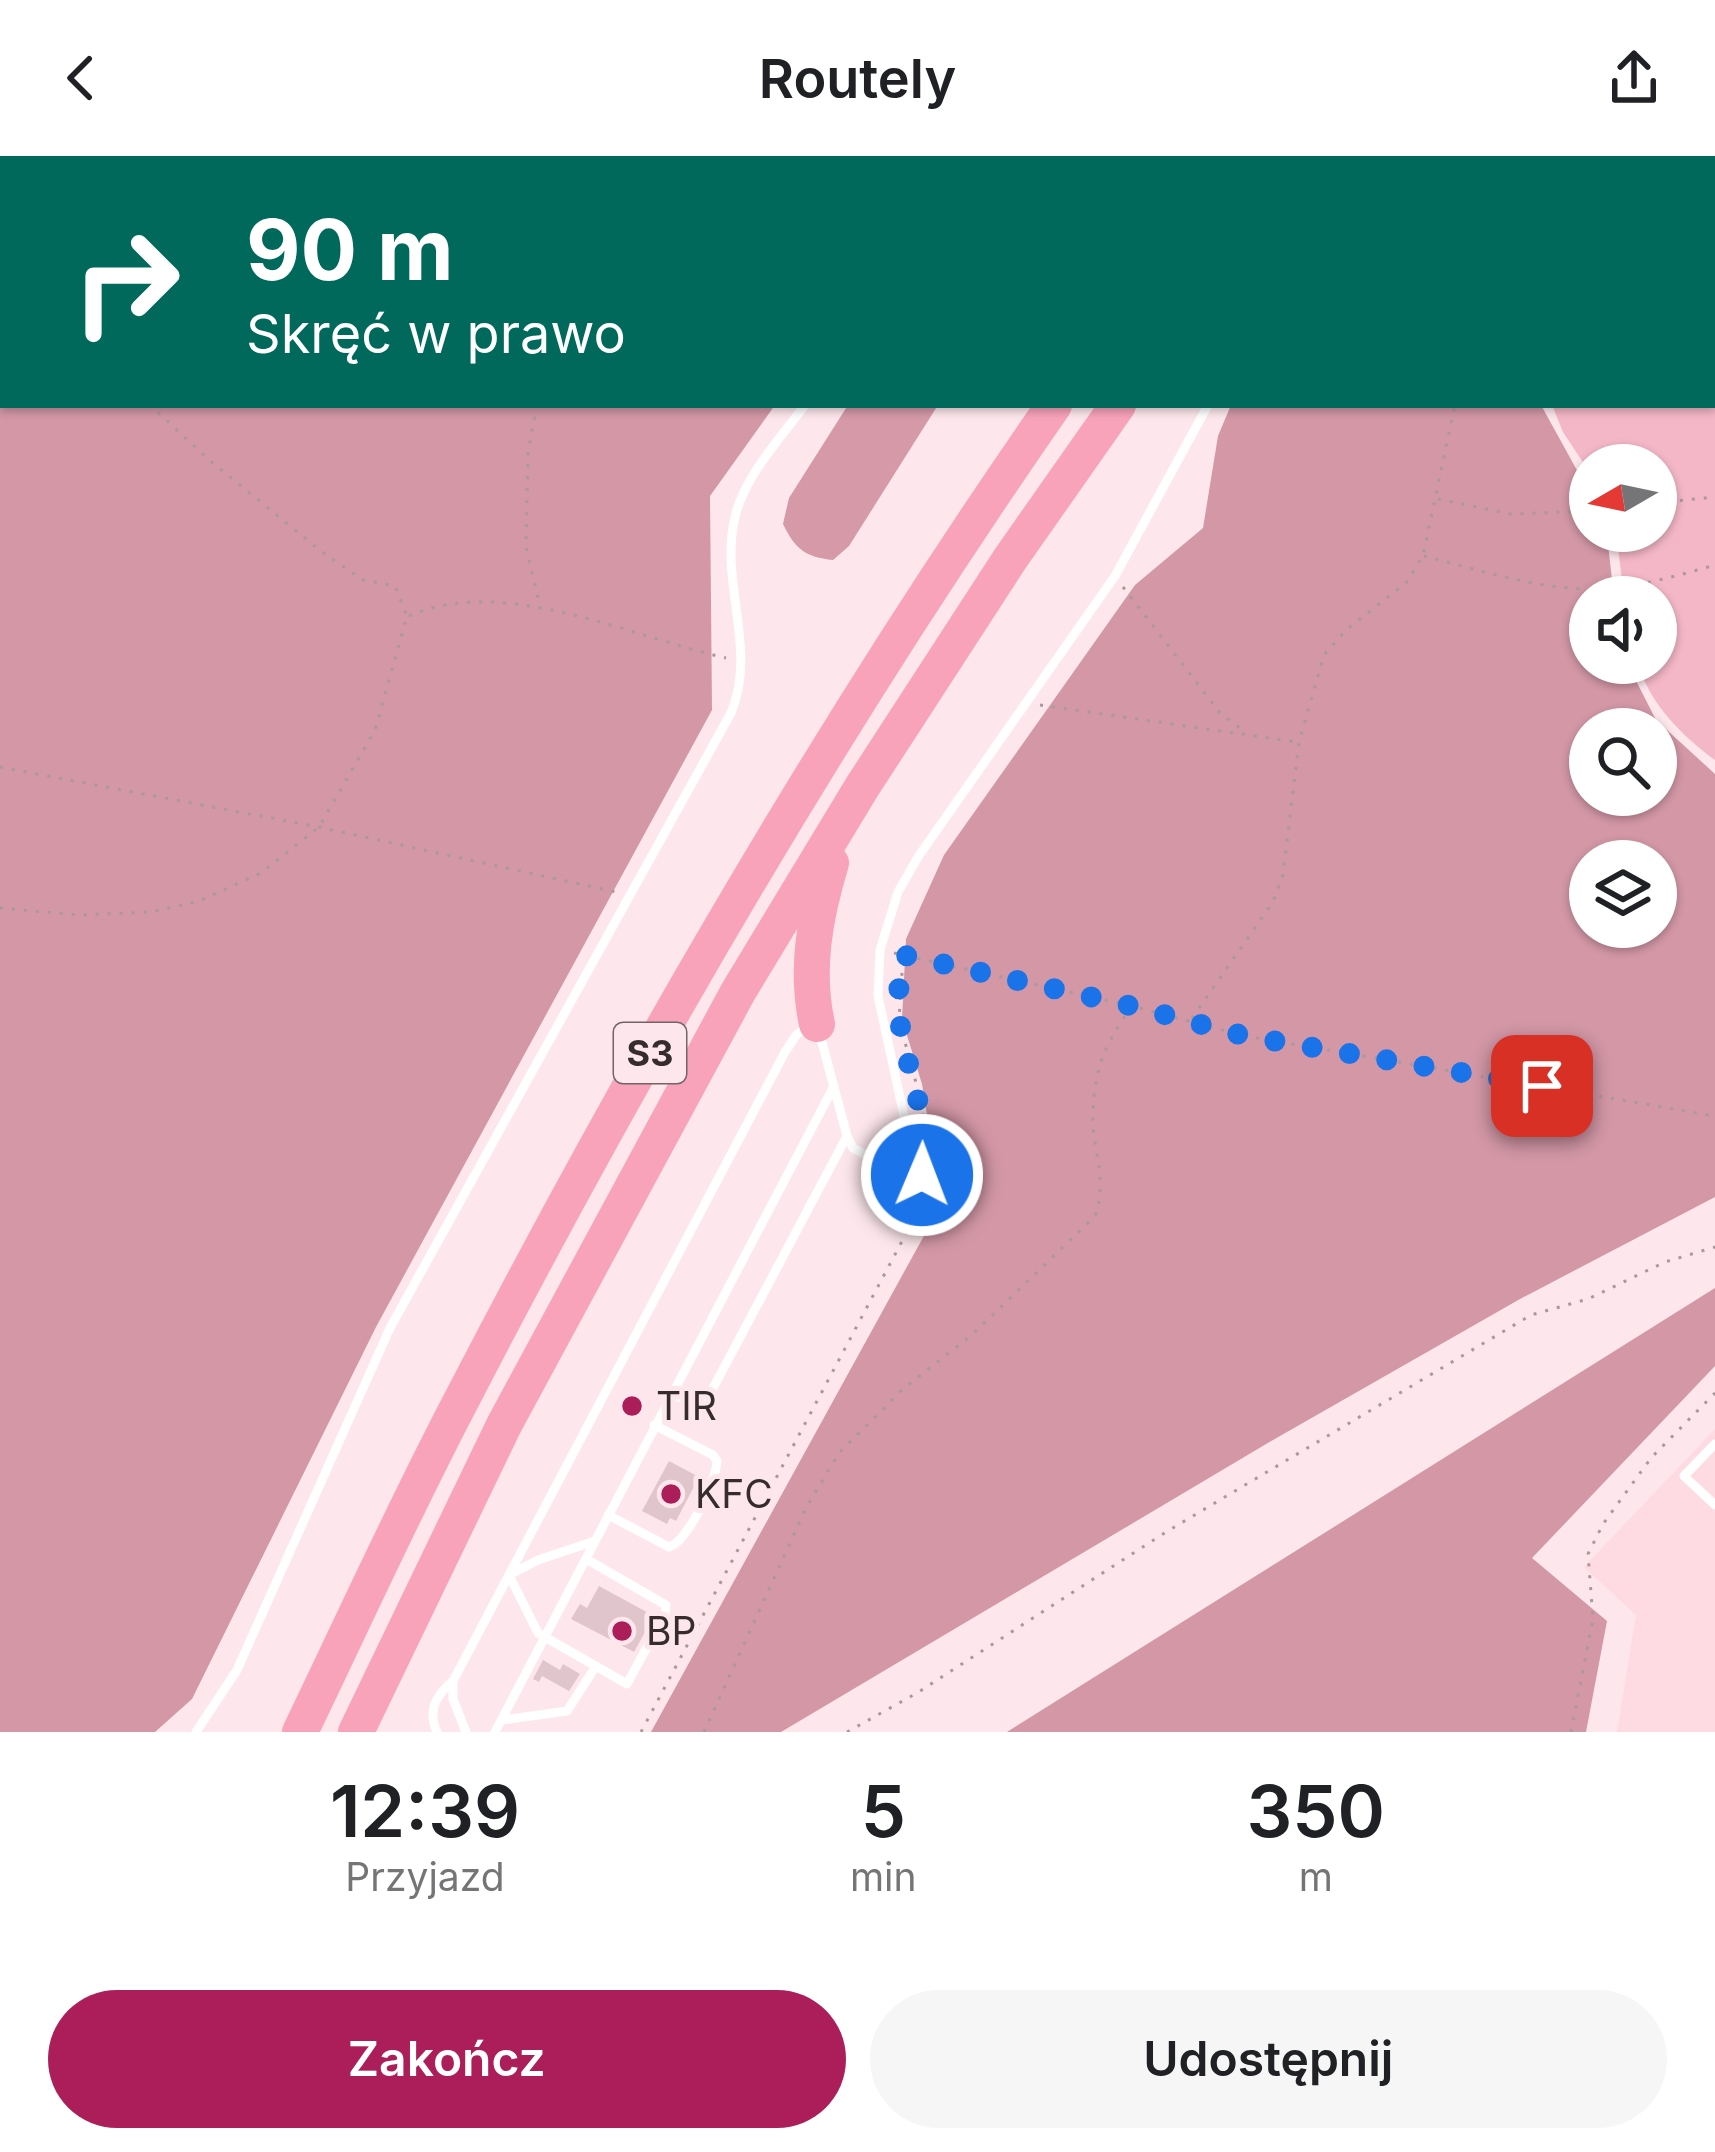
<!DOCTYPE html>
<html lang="pl">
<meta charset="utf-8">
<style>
:root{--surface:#fff;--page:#f6f6f6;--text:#202124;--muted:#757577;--accent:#ac1e59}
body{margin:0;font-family:Inter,sans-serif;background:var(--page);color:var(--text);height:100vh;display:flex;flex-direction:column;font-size:45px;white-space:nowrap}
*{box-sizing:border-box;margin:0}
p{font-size:39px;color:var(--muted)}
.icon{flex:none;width:66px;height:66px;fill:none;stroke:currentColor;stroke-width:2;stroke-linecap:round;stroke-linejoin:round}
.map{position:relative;height:1576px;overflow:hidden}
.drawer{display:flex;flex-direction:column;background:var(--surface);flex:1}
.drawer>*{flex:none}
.hud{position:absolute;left:0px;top:0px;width:1716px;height:252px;box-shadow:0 3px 9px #0004;background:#00695c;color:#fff;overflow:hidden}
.needle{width:78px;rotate:261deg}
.fabs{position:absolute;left:1569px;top:288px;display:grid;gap:24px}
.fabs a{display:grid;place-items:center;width:108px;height:108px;border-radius:50%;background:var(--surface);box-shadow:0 3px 9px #0004;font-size:60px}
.pin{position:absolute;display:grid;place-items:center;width:102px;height:102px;color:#fff;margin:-51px;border-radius:24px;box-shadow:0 6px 18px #0006}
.me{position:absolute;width:132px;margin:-66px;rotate:1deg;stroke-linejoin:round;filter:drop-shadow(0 0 9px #0008)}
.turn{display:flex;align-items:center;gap:42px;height:252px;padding:0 48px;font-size:54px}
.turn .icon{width:156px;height:156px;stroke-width:2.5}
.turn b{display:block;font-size:84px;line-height:102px}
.eta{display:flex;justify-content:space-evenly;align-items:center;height:204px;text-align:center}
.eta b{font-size:72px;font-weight:600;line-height:84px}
.button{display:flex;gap:24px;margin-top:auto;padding:24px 48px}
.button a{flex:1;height:138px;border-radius:72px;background:var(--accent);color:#fff;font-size:48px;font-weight:600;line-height:138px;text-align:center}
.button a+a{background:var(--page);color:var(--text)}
header{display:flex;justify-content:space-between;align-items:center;height:156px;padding:0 48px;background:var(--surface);font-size:54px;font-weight:600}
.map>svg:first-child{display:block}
.built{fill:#fedbe3}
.green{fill:#f4b7c7}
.forest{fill:#d397a6;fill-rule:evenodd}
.water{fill:#d599a8}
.building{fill:#e0c6cc}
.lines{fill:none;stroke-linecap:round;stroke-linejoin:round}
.path{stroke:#aa999c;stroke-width:3;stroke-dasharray:3 9;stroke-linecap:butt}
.lane{stroke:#fff;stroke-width:9}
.highway{stroke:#f8a3ba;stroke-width:36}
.route{stroke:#1a73e8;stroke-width:21;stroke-dasharray:0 37.8}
.poi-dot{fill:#ac1e59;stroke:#fde7ec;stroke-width:4.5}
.labels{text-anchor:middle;stroke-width:10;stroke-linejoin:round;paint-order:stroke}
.shield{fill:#fde7ec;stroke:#726467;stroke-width:3}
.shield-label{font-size:36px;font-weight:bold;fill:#362c2e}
.poi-label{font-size:39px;fill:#362c2e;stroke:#fde7ec;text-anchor:start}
</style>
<header><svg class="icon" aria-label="back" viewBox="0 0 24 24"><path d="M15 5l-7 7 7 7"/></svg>Routely<svg class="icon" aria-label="share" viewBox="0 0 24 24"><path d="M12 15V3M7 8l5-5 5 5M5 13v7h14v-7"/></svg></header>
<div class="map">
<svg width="1715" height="1576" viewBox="0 0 1715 1576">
<rect width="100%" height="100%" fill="#fde7ec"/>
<path class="built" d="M1715,1273V1576H1617L1636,1459L1584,1411Z"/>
<path class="green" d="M1713,159L1715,160V604C1682,580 1649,547 1638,507H1656V441H1624L1616,375H1656V309H1590V317L1563,276L1552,249H1713Z"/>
<path class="forest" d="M0,0H1061L3,3V249H775L710,340L712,554L376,1171L192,1543L155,1576H0Z
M1231,249H1541L1590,338V375H1605L1607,380L1614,441H1590V507H1627L1656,564L1715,618V1041L1520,1143L1273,1284L781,1576H651L931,1067V983L922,928L902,863L906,783L944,699L1135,429L1203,372L1218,280ZM1590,573H1656V639H1590ZM1590,705H1656V771H1590Z
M1715,1132V1210L1532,1402L1607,1465L1586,1576H1007Z"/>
<path class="water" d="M848,249H938L849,390L833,404C805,401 795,393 783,368L789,342Z"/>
<path class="building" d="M669,1305L699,1321L676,1365L670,1362L667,1368L642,1355Z
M599,1430L654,1460L634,1496L571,1463L580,1448L587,1452Z
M543,1504L560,1514L563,1508L580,1518L569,1535L542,1520L539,1526L533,1523Z"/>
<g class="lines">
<path class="path" d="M615,0L617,3
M1622,0L1624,3
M157,3L159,0
M679,3L680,0
M1513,3L1516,0
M1713,131H1715
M1713,164L1715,167
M1713,225L1715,226
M537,249L528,296L526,391L540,450
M1438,343L1511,358L1590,355
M1656,347L1715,341
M1424,400C1484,415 1550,438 1612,432C1646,429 1683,418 1715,409
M1123,431L1220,557L1244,575
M409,460C503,418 631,481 726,502
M1040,549L1297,586
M0,611L319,671L616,736
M0,752L79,759L151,756L199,745L261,717L319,671L375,574L407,460L395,430L363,424L322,396L208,303L150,249
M894,797L1132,850L1245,880L1715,960
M1192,862L1273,746L1283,719L1299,586L1324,499L1346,474L1407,426L1423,399L1455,249
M641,1576L908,1074L926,992L922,949L899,864L903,801
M704,1576L806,1352L839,1297L903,1233L973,1178L1095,1060C1109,1021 1091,994 1093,956C1095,909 1106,887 1132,850
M847,1576L917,1537L1166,1376L1531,1159L1588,1143L1665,1106L1715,1091
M1571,1576L1593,1463L1588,1398L1603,1368L1651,1302L1715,1237"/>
<path class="lane" d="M1091,3L1094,0
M1368,3L1370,0
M847,980L853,992L868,1000L894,991L906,969L878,840L880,794L898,736L918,701L1115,420L1208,249
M671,1237L702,1253L847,980L819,875
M1715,1288L1684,1320L1715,1349
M608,1359L669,1391C688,1385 716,1326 717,1305L713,1299L654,1269
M586,1403L666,1449L665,1458L627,1528L538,1477L509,1419L538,1404L595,1385
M453,1525V1543L466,1576
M502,1564L567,1555L596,1510
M196,1576L237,1514L390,1172L731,557C758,493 719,426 735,361C745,319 780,283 805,249
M437,1576C427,1555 436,1539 453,1525L785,896L797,878L807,872
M495,1576L834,930"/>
<path class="highway" d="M1229,3L1232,0
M1296,3L1298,0
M817,868C805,813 815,760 831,707
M300,1576C354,1464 405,1351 463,1241C640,899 834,565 1054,249
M356,1576L504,1269L738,836L862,631L1010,403L1118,249"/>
</g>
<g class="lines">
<path class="route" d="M922,1019C931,964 908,920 900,867C896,845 900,821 903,799L1132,850L1245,880L1542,930"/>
</g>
<g class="poi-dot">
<circle cx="632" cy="1250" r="12"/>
<circle cx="671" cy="1338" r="12"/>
<circle cx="622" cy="1475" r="12"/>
</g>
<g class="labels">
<rect class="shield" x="614" y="867" width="72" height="60" rx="9"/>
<g class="shield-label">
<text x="650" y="910">S3</text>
</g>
<g class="poi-label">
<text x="656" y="1264">TIR</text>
<text x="695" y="1352">KFC</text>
<text x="646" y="1489">BP</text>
</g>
</g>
</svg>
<div class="fabs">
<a><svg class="needle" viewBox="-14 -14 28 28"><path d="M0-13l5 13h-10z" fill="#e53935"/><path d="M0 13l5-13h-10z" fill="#757577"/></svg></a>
<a><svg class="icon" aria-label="sound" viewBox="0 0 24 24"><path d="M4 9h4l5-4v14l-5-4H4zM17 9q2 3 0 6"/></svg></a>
<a><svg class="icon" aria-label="search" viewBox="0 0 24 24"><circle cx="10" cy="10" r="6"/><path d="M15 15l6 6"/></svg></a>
<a><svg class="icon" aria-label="layers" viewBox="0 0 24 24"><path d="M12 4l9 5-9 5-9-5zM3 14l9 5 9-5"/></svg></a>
</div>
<div class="pin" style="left:1542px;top:930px;background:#d93025"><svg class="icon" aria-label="arrive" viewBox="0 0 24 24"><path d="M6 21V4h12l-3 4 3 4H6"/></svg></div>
<svg class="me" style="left:922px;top:1019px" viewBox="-20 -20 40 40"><circle r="17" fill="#1a73e8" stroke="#fff" stroke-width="3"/><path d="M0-11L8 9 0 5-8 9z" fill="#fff"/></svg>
<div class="hud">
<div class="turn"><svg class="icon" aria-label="right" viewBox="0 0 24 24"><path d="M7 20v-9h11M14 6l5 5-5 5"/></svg><div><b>90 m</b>Skręć w prawo</div></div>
</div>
</div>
<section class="drawer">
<div class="eta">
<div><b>12:39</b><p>Przyjazd</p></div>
<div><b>5</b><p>min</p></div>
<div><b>350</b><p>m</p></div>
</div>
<div class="button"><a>Zakończ</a><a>Udostępnij</a></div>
</section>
